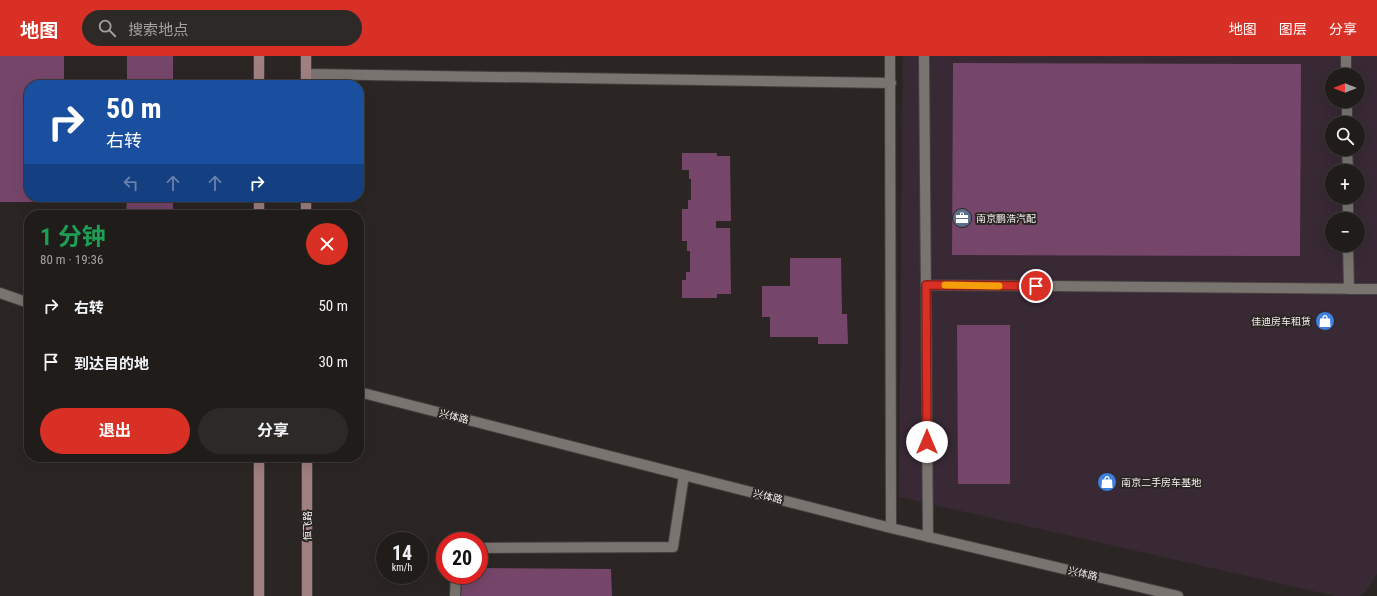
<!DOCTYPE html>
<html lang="zh">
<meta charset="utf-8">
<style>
:root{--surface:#201c1a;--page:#2d2927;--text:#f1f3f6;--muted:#a2a1a2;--line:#3d3a39;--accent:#d93025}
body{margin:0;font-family:"Roboto Condensed","Noto Sans SC",sans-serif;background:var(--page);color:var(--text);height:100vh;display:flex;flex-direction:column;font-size:15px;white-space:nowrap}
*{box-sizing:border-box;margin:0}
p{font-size:13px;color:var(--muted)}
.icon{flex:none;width:22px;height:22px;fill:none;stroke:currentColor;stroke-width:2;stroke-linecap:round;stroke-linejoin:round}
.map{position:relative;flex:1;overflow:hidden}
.panel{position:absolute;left:24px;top:154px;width:340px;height:252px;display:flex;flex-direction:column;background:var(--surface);border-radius:16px;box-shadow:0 4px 16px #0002,0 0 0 1px var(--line)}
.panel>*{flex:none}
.hud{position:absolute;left:24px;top:24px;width:340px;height:122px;border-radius:16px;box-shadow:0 4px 16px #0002,0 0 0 1px var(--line);background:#1a4fa0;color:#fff;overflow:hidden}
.needle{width:26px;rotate:270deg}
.controls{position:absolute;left:1325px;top:12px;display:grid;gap:8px}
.controls a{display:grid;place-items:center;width:40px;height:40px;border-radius:50%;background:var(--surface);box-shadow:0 4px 16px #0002,0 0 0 1px var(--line);font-size:20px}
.speed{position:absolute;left:376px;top:476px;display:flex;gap:8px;font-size:20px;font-weight:700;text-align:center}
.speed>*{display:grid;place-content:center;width:52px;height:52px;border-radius:50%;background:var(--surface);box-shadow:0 4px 16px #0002,0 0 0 1px var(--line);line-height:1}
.speed small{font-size:10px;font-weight:400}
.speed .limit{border:6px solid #d22;background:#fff;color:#111}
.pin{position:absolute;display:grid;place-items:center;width:34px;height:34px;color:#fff;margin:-17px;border:2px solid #fff;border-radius:50%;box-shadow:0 1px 4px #0007}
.me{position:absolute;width:44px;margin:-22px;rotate:0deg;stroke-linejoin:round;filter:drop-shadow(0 0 3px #0008)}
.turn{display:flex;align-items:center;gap:14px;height:84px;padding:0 16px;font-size:18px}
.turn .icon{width:52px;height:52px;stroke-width:2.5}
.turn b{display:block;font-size:28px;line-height:34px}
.lanes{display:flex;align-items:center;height:38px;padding:0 16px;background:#0003;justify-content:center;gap:20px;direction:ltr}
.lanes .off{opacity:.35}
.round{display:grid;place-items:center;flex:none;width:42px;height:42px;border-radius:21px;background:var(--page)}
.summary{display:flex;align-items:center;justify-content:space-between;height:68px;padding:0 16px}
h1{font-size:24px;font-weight:700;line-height:30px;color:#1e9e55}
.action{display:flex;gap:8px;margin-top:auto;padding:8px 16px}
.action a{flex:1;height:46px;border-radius:24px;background:var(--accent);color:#fff;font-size:16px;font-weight:700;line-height:46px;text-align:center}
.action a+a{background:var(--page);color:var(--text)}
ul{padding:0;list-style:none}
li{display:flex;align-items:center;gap:12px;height:56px;padding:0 16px}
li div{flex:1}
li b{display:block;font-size:15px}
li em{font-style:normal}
header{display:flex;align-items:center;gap:24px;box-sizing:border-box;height:56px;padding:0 20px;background:var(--accent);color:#fff}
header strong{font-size:19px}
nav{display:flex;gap:22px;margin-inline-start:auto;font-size:14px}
.search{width:280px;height:36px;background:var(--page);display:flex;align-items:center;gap:10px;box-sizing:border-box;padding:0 14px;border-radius:22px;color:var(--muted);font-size:15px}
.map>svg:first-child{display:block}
.commercial{fill:#382935;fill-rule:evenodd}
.building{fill:#76466a}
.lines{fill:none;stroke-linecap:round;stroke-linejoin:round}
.service-casing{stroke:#45403f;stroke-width:12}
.secondary-casing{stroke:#45403f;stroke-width:12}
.service{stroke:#7a7471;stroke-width:10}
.secondary{stroke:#a07f80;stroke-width:10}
.route-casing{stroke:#8d1f18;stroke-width:10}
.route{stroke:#d93025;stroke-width:7}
.slow{stroke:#f59e0b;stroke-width:7}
.labels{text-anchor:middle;stroke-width:4;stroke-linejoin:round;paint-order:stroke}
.poi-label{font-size:10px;fill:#f4f0ef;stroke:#2b2623;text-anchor:start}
.street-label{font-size:10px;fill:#f4f0ef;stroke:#2b2623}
</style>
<header>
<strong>地图</strong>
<div class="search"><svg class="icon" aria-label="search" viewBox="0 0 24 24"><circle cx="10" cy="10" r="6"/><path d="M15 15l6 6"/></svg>搜索地点</div>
<nav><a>地图</a><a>图层</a><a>分享</a></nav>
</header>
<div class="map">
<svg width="1377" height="540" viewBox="0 0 1377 540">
<rect width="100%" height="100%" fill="#2b2623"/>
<path class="commercial" d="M903,0H1377V518L1366,535L1360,540H1335L899,441ZM1332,19H1358V45H1332ZM1332,67H1358V93H1332ZM1332,115H1358V141H1332ZM1332,163H1358V189H1332Z"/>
<path class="building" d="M0,0H64V29H29V141H65V146H0Z
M127,0H173V29H127Z
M953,7L1301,8L1300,200L952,199Z
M682,97H717V100H730L731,165H716V172H730L731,238H717V242H682V224H686V216H690V195H687V185H682V153H688V144H691V123H689V114H682Z
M127,141H173V159H126Z
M790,202H841L842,258H847L848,288H818V281H770V261H762V230H790Z
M957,269H1010V428H958Z
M479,512L611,513L612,540H461L462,519H479Z"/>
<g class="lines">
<g class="service-casing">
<path id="service" d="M890,0L891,472
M924,0L928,481
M1346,0V19
M306,18L891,27
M1347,45V67
M1347,93L1348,115
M1348,141V163
M1348,189L1349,233
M926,229L1377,233
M0,237L29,247
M359,336L891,472L1178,540
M479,492L673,491L684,419
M455,540L456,519"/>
</g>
<g class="secondary-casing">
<path id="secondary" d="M306,0V29
M259,29V0
M306,141V159
M259,159V141
M259,401V540
M307,401V540"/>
</g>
<use href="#service" class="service"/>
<use href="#secondary" class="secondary"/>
</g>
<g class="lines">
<g class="route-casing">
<path id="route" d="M927,386L926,229L1036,230"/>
</g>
<use href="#route" class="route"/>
<path class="slow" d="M945,229L999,230"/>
</g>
<defs>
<g id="office-disc" transform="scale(1)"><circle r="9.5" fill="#5c6f8a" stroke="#2b2623"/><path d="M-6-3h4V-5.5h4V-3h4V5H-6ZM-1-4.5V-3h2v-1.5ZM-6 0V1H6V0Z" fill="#fff"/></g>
<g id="shop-disc" transform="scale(1)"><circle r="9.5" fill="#3f7fe0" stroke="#2b2623"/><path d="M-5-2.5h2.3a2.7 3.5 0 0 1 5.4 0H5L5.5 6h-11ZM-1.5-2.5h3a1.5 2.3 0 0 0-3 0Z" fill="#fff"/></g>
</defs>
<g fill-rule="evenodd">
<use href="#office-disc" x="962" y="162"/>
<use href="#shop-disc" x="1325" y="265"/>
<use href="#shop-disc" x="1107" y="426"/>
</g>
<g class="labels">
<g class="poi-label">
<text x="976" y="166">南京鹏浩汽配</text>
<text x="1311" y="269" text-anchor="end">佳迪房车租赁</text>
<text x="1121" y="430">南京二手房车基地</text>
</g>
<g class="street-label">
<text transform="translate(454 360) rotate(14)" y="4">兴体路</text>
<text transform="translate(768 440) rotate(14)" y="4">兴体路</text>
<text transform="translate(307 470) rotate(-90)" y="4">恒飞路</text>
<text transform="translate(1083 517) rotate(13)" y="4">兴体路</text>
</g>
</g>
</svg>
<div class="controls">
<a><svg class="needle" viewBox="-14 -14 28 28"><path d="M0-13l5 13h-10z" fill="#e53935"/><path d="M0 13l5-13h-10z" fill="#a2a1a2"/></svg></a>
<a><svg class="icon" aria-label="search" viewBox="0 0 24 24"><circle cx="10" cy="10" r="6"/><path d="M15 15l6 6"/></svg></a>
<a>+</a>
<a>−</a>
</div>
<div class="speed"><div>14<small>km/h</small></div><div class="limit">20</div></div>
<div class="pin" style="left:1036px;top:230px;background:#d93025"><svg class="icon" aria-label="arrive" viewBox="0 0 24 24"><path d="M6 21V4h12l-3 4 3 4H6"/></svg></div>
<svg class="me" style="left:927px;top:386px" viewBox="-20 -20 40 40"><circle r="19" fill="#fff"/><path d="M0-13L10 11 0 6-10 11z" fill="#d93025"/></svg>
<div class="hud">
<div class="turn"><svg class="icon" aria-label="right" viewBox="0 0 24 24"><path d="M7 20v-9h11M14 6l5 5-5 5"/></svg><div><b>50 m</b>右转</div></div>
<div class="lanes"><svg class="icon off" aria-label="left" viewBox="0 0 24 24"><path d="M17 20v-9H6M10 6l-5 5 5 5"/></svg><svg class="icon off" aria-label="ahead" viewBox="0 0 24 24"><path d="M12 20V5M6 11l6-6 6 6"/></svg><svg class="icon off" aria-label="ahead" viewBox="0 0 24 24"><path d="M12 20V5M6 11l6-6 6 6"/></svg><svg class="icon" aria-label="right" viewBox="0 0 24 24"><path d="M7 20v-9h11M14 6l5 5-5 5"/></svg></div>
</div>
<section class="panel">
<div class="summary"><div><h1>1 分钟</h1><p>80 m · 19:36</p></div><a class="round" style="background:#d93025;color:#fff"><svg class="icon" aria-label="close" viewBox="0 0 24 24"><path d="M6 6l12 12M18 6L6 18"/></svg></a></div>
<ul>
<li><svg class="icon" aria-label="right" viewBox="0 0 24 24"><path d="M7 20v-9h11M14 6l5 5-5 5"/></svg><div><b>右转</b></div><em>50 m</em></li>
<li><svg class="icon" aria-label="arrive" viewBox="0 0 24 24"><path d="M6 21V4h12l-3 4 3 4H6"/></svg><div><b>到达目的地</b></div><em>30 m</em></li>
</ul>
<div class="action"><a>退出</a><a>分享</a></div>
</section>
</div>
